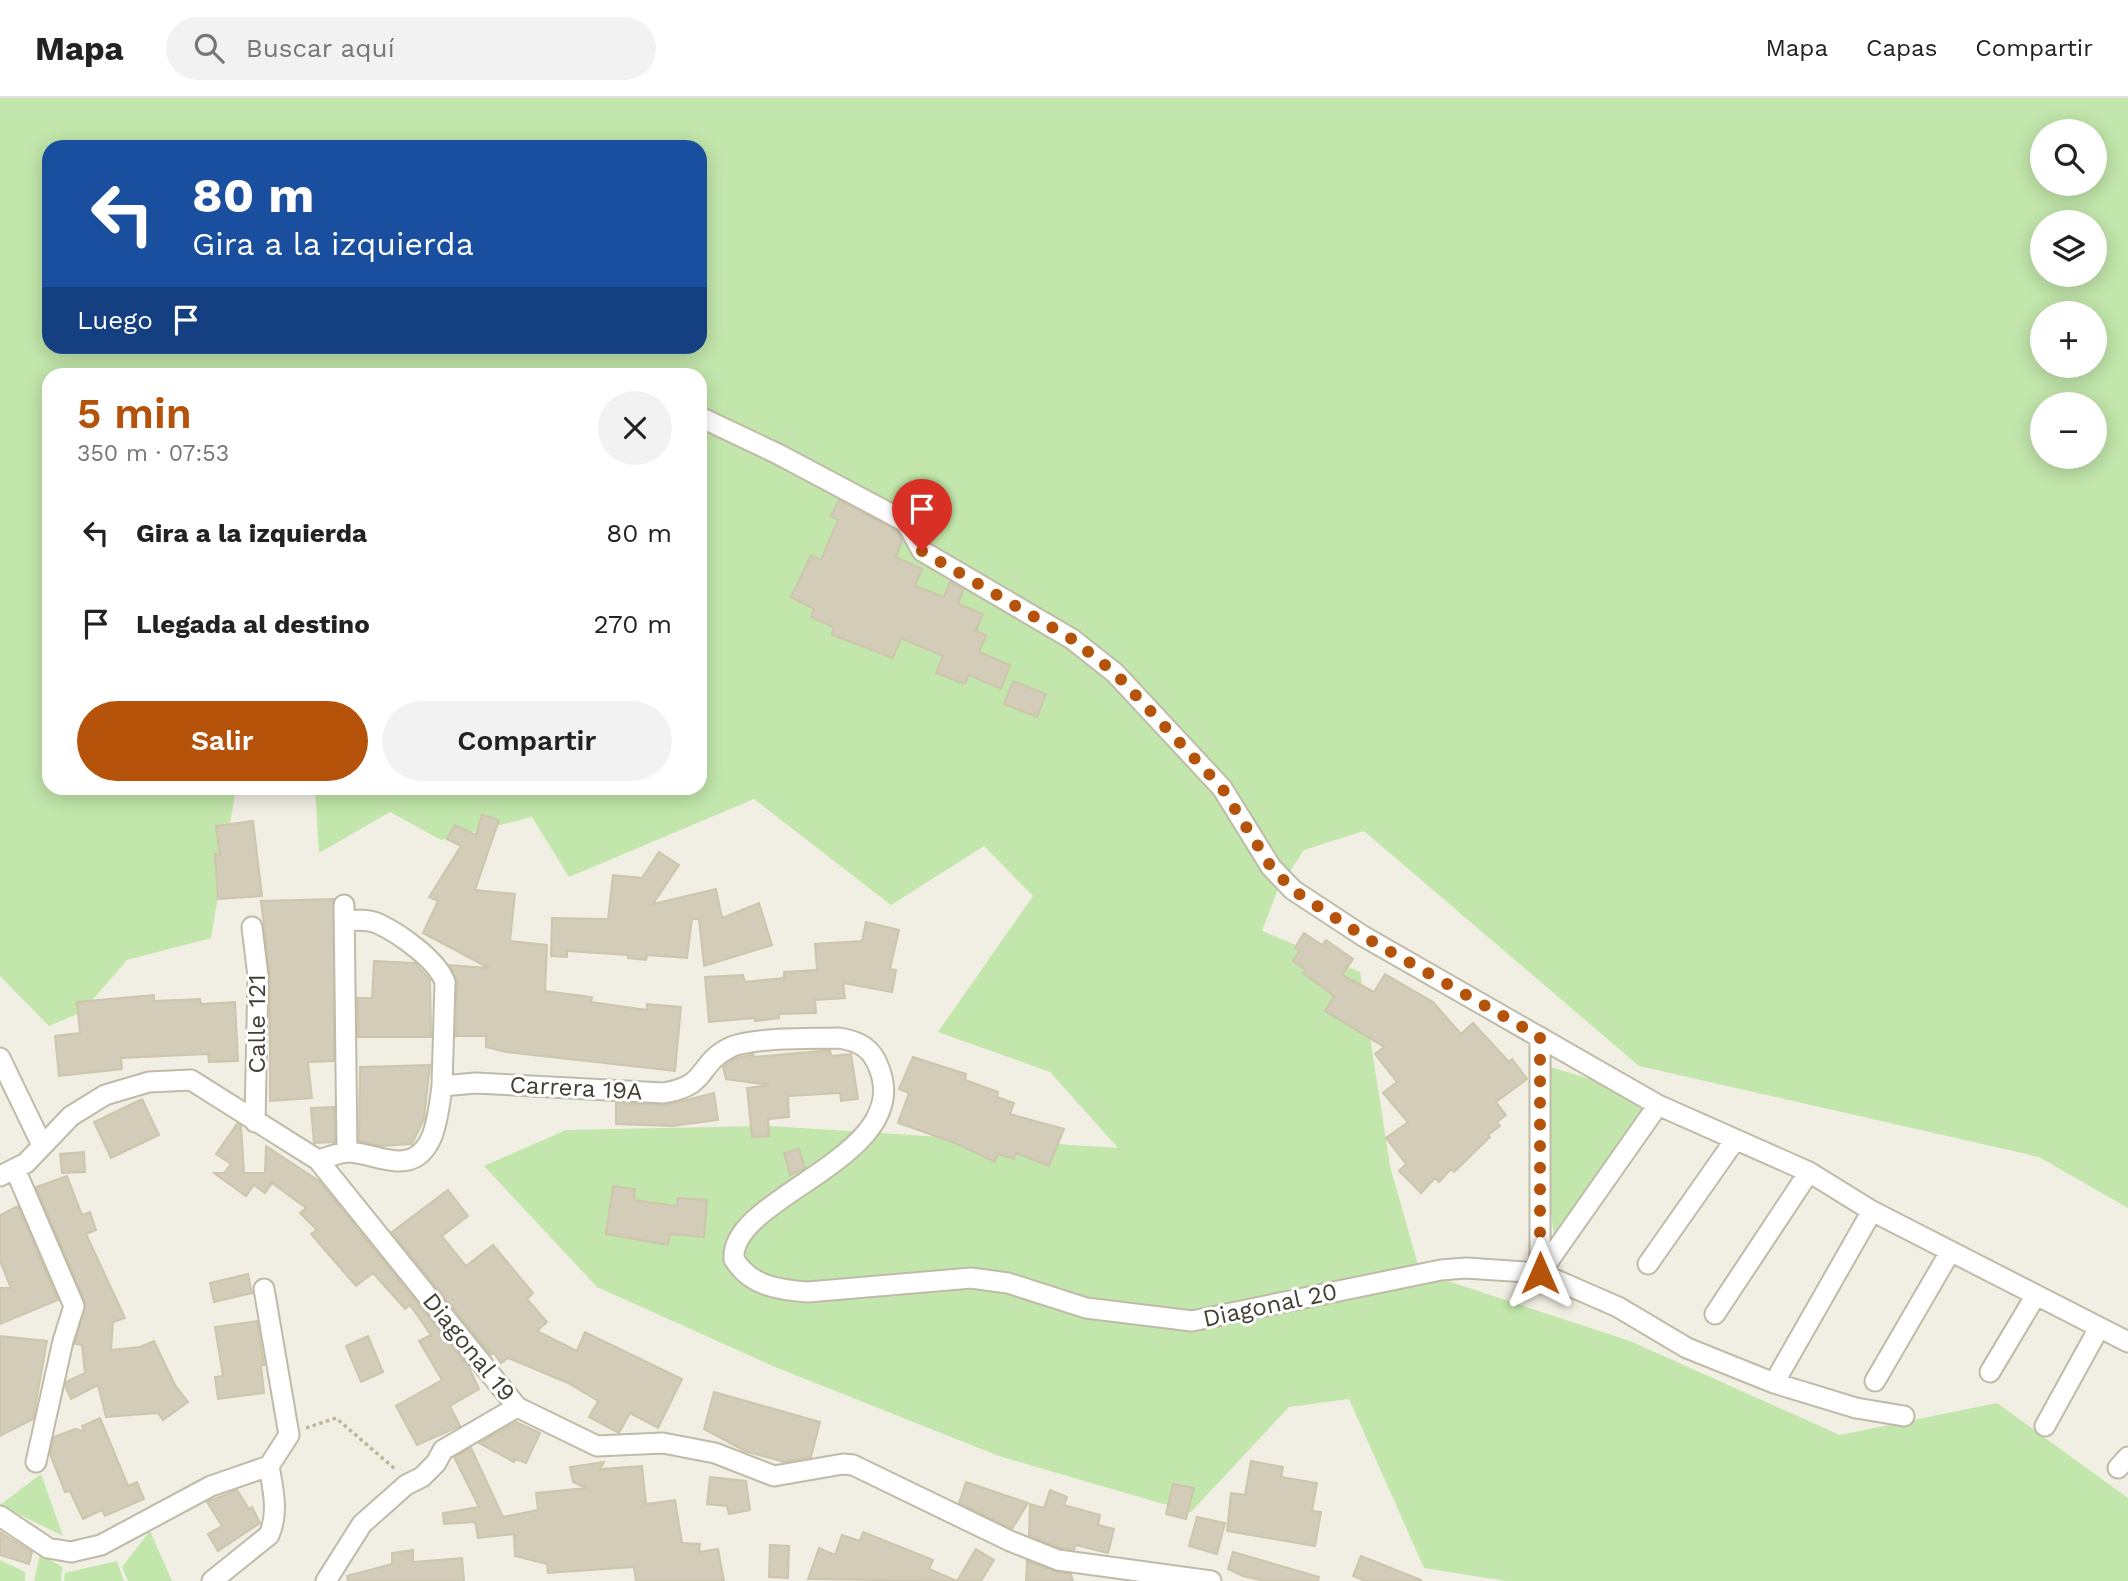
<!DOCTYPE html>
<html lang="es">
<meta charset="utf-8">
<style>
:root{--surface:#fff;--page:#f2f2f2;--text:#222;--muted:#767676;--line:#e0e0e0;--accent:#b45309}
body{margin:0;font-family:"Work Sans",sans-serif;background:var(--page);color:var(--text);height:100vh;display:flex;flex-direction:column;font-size:26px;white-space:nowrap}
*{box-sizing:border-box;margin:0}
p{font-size:23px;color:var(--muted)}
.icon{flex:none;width:38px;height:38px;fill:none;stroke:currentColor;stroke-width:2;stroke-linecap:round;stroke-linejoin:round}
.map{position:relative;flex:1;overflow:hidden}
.drawer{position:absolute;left:42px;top:270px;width:665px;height:427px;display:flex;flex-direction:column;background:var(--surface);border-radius:21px;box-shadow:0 4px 18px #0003}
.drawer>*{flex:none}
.banner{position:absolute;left:42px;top:42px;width:665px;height:214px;border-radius:21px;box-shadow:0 4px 18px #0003;background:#1a4fa0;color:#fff;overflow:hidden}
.fabs{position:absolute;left:2030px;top:21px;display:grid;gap:14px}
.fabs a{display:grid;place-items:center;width:77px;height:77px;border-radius:50%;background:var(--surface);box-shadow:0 4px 18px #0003;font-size:35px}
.pin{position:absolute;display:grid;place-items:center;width:60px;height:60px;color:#fff;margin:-72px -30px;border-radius:50% 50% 50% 0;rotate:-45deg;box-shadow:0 0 7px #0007}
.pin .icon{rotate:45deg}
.me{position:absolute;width:77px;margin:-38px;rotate:0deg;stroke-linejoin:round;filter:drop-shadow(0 0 5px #0008)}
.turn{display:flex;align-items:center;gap:24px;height:147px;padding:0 35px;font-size:32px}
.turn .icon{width:91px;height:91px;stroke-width:2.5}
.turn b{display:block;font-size:49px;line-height:60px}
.then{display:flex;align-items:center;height:66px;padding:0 35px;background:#0003;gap:14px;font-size:26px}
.round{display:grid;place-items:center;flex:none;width:74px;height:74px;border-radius:37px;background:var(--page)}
.overview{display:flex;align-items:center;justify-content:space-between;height:119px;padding:0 35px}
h1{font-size:42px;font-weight:600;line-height:52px;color:var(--accent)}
.primary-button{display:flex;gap:14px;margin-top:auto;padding:14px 35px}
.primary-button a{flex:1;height:80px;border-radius:42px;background:var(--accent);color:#fff;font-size:28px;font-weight:600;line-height:80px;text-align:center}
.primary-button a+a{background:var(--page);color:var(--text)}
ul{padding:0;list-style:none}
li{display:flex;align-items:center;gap:21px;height:91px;padding:0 35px}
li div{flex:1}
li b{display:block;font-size:26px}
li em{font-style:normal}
header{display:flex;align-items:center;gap:42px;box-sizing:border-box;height:98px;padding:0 35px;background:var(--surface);border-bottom:2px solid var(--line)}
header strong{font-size:33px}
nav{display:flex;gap:38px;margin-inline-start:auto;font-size:24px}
.search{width:490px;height:63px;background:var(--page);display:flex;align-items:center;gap:18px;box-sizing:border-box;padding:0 24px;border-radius:38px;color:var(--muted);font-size:26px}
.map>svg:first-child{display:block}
.green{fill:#c2e6ab;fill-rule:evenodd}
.building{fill:#d2ccb8;stroke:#cdc5ac;stroke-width:2}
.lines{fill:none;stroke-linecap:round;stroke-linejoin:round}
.minor-casing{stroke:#bfbba8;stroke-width:23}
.path{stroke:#beb697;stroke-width:3.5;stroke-dasharray:3.5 3.5;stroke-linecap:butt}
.minor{stroke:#fff;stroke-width:19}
.route{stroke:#b45309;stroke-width:12;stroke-dasharray:0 21.6}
.labels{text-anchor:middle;stroke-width:6;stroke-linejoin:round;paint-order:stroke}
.street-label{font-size:24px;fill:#433f33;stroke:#fff}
</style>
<header>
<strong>Mapa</strong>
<div class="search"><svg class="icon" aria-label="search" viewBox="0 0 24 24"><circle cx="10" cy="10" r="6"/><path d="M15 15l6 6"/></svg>Buscar aquí</div>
<nav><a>Mapa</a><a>Capas</a><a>Compartir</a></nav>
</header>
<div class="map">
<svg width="2128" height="1483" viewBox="0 0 2128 1483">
<rect width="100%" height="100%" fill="#f1efe3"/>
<path class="green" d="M0,0H2128V1110L2039,1059L1639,968L1364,733L1304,752L1278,791L1262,833L1360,874L1390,1068L1420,1174L1630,1243L1840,1337L1997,1305L2128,1400V1483H1506L1424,1470L1349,1301L1289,1309L1191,1414L999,1358L775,1269L597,1189L484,1068L566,1032L769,1028L1118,1050L1050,974L938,934L1033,798L984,748L891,807L754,701L569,779L532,719L441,742L390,714L319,755L315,690H700V276H49V690H236L211,840L127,862L82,914L49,928L0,878ZM2042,33H2095V86H2042ZM49,49H700V248H49ZM2042,124H2095V177H2042ZM2042,215H2095V268H2042ZM2042,306H2095V359H2042Z
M1547,968L1597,983L1646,1014L1554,1137L1545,1074Z
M41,1376L63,1438L0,1407Z
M150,1433L172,1483H128L122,1469Z
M40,1456L62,1469L61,1483H34Z
M0,1462L25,1474V1483H0Z
M117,1463L124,1483H64L65,1475Z"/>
<path class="building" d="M839,402L897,433L902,443L896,459L922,471L915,488L944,499L950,484L963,492L958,506L983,516L976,533L986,537L979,554L1010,567L1001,591L969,577L965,586L936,575L943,558L901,540L893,560L832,537L834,529L811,519L814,511L791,499L811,457L821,462L838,422L831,418Z
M1013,583L1046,596L1037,619L1004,606Z
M482,717L499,722L475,792L515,796L510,843L547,847L545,893L592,899L591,904L647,912V906L681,909L675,973L506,954L486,949V938H456L457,884L450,867L489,870L423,835L438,803L429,799L461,748L447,741L455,727L476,737Z
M253,723L262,798L218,801L215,756L220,757L216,728Z
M659,754L679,767L653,806L716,791L722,820L759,805L772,847L704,868L699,821H692L687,860L647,857L646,862L628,860V857L567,853V859L551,858L552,820L608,821L613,777L642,780Z
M334,801V963L308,964L312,1000L270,1003V878L261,803Z
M866,824L899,832L890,871L896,872L892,894L843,885L845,900L815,902L816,915L779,916V920L755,923V920L709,924L705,879L743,877L745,884L784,880V874L817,872L815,846L862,843Z
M1304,835L1322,847L1326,842L1353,861L1342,877L1374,894L1385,876L1433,904L1461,936L1473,925L1509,964L1512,961L1527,981L1496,1004L1506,1017L1497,1024L1500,1028L1488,1037L1490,1039L1454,1074L1451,1071L1439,1084L1435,1080L1421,1095L1399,1073L1406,1066L1386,1040L1408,1024L1383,995L1397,984L1375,956L1384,949L1325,913L1334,898L1303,875L1306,872L1293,863L1300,853L1295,850Z
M374,863L415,865L430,882L431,939H358L357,900H372Z
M154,897V903L200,901L201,906L235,904L238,963L209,964L208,956L121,960L122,971L59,978L55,938L80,935L77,904Z
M830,952L831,958L851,956L858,1001L841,1003L840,995L788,998L789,1019L768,1021L769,1038L752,1039L747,990L769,987L726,981L723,969L734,961L753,956L754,959Z
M913,959L966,976L965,982L998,994L997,999L1014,1005L1010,1016L1064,1031L1049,1068L1016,1055L1014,1061L998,1056L995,1064L955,1045L898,1025L909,995L899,991Z
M430,967L424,1021L412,1046L380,1048L359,1043L360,969Z
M714,995L718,1022L672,1028L616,1026V1005L667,1007Z
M142,1001L159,1037L111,1060L94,1024Z
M334,1009L335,1044L314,1045L311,1010Z
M237,1026L241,1028L244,1075H265L266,1048L319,1083L469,1269L479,1291L450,1308L460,1328L417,1347L396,1308L442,1282L419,1243L431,1237L410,1207L405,1211L373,1175L356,1188L311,1136L317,1132L300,1115L306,1110L272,1085L265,1095L254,1087L246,1098L214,1075H224L231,1066L216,1056Z
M799,1051L805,1070L790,1077L784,1055Z
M84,1054L85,1074L62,1075L60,1056Z
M67,1078L82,1117L90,1114L96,1132L86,1136L125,1220L113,1224L111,1252L140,1249L154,1243L175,1287L188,1304L163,1322L158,1315L106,1319L98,1287L71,1301L65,1288L66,1284L85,1275L82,1247L75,1246L85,1204L36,1089Z
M613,1088L635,1091L634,1102L677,1108L678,1100L707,1102L704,1139L670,1136L668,1147L606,1136Z
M448,1092L468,1118L442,1138L466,1168L493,1147L533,1195L527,1201L547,1224L537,1233L577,1253L585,1234L682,1281L658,1330L630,1315L619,1335L589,1319L598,1303L568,1285L508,1260L501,1265L494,1255L491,1257L392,1134Z
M18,1108L58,1202L0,1226V1190H11L0,1163V1117Z
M248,1176L252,1195L214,1204L210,1185Z
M257,1223L264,1267H261L264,1295L218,1301L215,1279L223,1278L215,1229Z
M0,1238L47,1243L33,1321L0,1338Z
M368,1238L383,1274L361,1284L346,1248Z
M714,1294L820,1324L811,1359L784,1364L745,1353L704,1331Z
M100,1320L128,1388L137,1384L144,1401L105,1418L102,1412L83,1421L70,1393L65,1394L50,1356L54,1339L75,1331L84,1333L82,1328Z
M516,1324L540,1335L526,1365L515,1361L514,1364L479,1345Z
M471,1350L503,1419L538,1412L536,1395L587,1390L573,1384L570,1369L604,1364L600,1371L642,1368L646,1406L675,1402L682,1445L700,1446L699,1454L718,1451L724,1483H636L634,1469L548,1475L547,1466L515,1458L514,1436L478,1440L475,1424L444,1426L443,1415L479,1409L454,1359Z
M1251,1363L1283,1369L1281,1379L1317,1385L1312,1413L1321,1414L1315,1448L1227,1433L1231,1395L1245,1397Z
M710,1379L746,1383L750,1412L729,1416L727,1408L707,1406Z
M966,1384L1028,1405L1012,1431L959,1405Z
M1173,1386L1194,1390L1186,1421L1166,1416Z
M237,1392L249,1411L252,1409L260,1425L218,1453L208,1436L222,1428L207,1404Z
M1050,1392L1067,1399L1064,1407L1100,1417L1098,1427L1114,1431L1108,1455L1076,1447L1074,1452L1061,1450L1029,1437L1030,1406L1044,1410Z
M1197,1419L1225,1425L1217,1456L1189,1448Z
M0,1434L32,1454L29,1466L0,1457Z
M863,1434L933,1462L929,1471L957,1483L808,1481L819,1450L835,1457L842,1437L860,1443Z
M770,1447L789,1448L788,1480L769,1479Z
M976,1451L994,1462L981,1483H957Z
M413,1452V1464L462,1460L464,1483H348L347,1478L392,1466V1455Z
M1233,1454L1319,1479L1318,1483H1264L1243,1478L1228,1471Z
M1361,1458L1421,1482V1483H1365L1353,1478Z
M1027,1463L1054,1473L1071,1476L1073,1483H1026Z"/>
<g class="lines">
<g class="minor-casing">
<path id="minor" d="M700,319L778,356L906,424L922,453L1072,541L1115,575L1222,690L1271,769L1293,792L1363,838L1658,1007L1809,1074L1872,1113L2128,1244
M344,807L347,1054
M345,823C356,822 369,821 379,826C400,836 437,862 445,884L442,988
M252,829L258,878L255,1024
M1540,939V1175
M0,960L42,1047
M318,1062C327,1060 339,1054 349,1054C365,1055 381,1062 397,1063C436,1065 438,1015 442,988L476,985L664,995C710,987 696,967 729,950C749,939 814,941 839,940C859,943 872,950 879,970C915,1060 729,1098 734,1161C750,1188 779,1192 808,1194L971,1180L1008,1185L1086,1210L1192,1223L1441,1172L1466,1170L1540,1175L1618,1209L1687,1250L1774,1285L1856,1310L1904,1318
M15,1071L74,1208L63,1243L36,1364
M0,1078L26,1065L71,1018L105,997L149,984L191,982L318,1062L517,1309L597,1348L663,1345L715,1355L774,1378L843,1366L853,1367L1010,1443L1058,1462L1211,1483
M1648,1166L1735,1042
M1540,1175L1658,1007
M1715,1216L1809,1074
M1990,1274L2036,1197
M1875,1283L1950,1154
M1774,1285L1872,1113
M2045,1328L2099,1230
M2118,1370L2128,1359
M0,1418L48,1450L71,1454L101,1447L211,1388L269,1368
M212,1483L269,1437C279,1415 273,1391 269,1368L289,1337L264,1191
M326,1483L362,1426L406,1387L422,1379L436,1365L443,1352L517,1309"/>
</g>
<path class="path" d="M306,1330L336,1320L395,1371"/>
<use href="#minor" class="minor"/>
</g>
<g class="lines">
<path class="route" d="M922,453L1072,541L1115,575L1222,690L1271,769L1293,792L1363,838L1540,939V1175"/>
</g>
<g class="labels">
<g class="street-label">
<text transform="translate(257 926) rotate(-90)" y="8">Calle 121</text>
<text transform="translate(576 990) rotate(3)" y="8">Carrera 19A</text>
<text transform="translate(1270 1207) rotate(-12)" y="8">Diagonal 20</text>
<text transform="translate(469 1249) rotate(51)" y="8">Diagonal 19</text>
</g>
</g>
</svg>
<div class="fabs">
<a><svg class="icon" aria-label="search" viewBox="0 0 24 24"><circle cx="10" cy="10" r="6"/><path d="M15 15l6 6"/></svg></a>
<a><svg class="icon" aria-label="layers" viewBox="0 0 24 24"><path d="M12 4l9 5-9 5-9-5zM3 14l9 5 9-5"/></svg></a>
<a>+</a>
<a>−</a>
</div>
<div class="pin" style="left:922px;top:453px;background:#d93025"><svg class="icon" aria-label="arrive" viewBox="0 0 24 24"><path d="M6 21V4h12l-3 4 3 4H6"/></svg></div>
<svg class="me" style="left:1540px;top:1175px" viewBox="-20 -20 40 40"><path d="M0-17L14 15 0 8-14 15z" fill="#b45309" stroke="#fff" stroke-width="4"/></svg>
<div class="banner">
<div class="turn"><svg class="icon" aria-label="left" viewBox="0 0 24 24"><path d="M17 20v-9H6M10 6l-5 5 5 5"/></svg><div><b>80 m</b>Gira a la izquierda</div></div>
<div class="then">Luego<svg class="icon" aria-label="arrive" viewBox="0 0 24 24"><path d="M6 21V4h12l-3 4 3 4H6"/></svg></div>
</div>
<section class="drawer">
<div class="overview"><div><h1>5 min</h1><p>350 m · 07:53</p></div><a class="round"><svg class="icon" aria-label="close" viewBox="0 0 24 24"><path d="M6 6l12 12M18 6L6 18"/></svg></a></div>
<ul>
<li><svg class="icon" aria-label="left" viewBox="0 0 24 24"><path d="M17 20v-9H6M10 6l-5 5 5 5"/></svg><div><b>Gira a la izquierda</b></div><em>80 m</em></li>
<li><svg class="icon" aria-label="arrive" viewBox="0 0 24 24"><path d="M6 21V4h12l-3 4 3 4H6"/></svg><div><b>Llegada al destino</b></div><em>270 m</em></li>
</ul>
<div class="primary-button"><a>Salir</a><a>Compartir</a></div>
</section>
</div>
